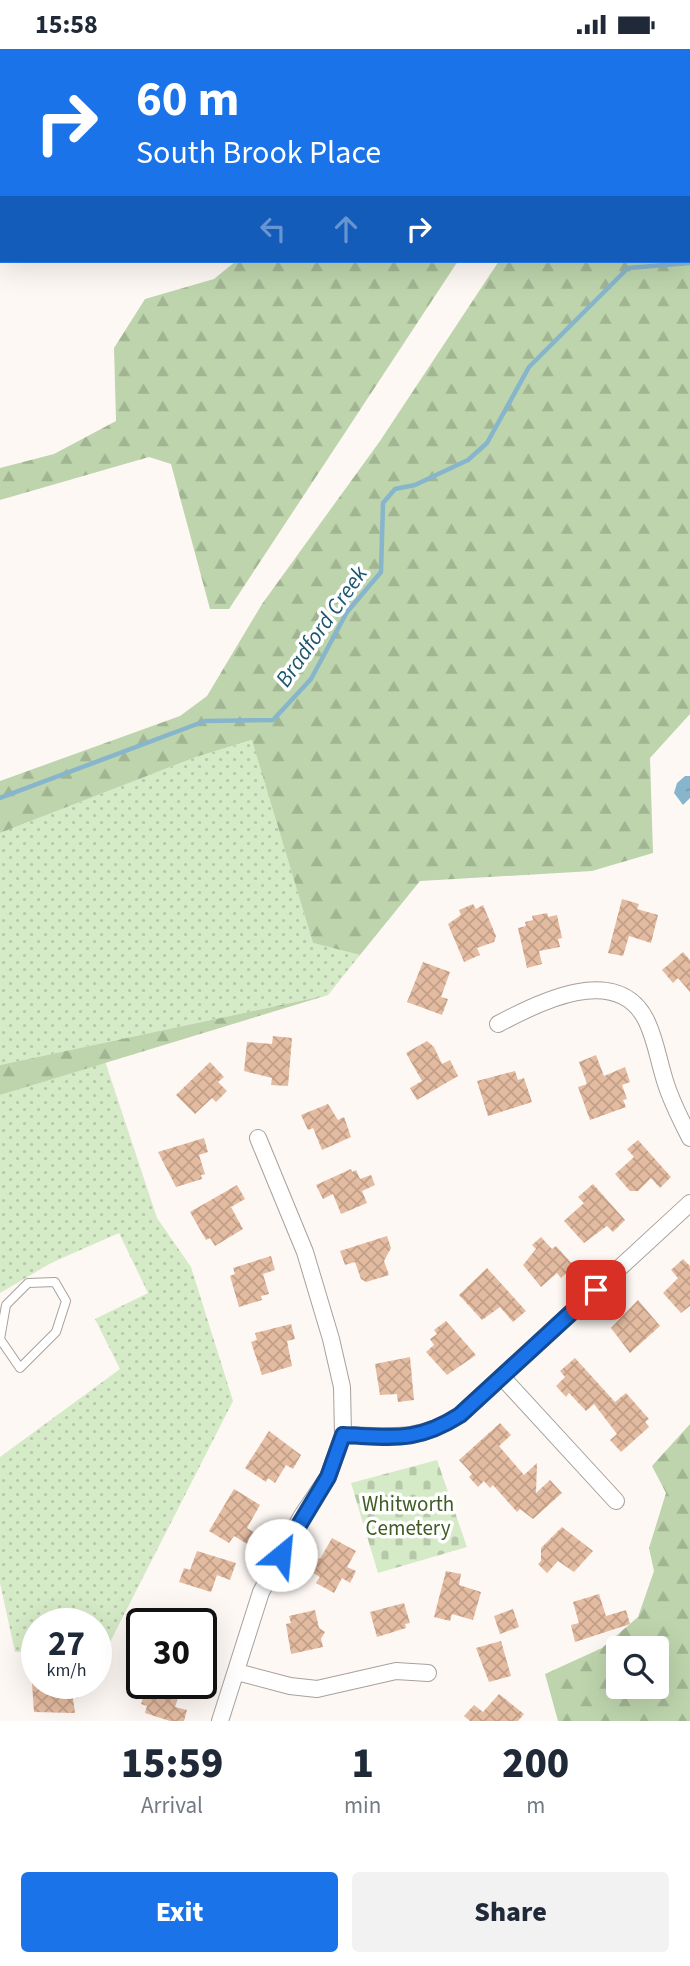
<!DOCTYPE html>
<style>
:root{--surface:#fff;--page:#f2f2f3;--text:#1f2937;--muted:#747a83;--accent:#1a73e8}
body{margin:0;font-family:"Source Sans 3",sans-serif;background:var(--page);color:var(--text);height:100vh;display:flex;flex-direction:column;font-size:26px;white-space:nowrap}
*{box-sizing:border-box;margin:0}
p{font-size:23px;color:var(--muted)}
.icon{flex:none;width:38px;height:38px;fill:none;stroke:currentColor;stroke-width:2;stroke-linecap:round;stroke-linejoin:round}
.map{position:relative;height:1672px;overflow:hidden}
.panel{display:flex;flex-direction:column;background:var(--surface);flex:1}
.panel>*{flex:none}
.banner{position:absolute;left:0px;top:0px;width:691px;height:214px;box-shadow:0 7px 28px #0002;background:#1a73e8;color:#fff;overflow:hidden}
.fabs{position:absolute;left:606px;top:1587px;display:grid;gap:14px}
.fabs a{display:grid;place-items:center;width:63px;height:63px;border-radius:7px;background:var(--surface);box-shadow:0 7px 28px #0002;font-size:35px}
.speed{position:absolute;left:21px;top:1559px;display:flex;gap:14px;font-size:35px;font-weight:700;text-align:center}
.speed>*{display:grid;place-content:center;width:91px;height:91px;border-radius:50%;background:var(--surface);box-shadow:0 7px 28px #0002;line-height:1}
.speed small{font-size:18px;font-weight:400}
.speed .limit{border:4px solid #111;border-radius:10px;background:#fff;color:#111}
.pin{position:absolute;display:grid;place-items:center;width:60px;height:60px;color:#fff;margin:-30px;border-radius:14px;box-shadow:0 4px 10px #0006}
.me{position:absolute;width:77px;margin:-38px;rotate:28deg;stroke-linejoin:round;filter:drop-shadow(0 0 5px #0008)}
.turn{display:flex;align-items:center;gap:24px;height:147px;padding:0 21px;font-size:32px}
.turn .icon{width:91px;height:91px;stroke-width:2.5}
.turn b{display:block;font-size:49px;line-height:60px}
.lanes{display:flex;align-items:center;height:66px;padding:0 21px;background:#0003;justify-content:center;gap:35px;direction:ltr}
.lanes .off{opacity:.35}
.eta{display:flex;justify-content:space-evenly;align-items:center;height:119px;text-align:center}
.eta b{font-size:42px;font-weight:800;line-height:49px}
.button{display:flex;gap:14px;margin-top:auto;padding:14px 21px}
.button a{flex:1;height:80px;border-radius:7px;background:var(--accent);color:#fff;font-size:28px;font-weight:800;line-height:80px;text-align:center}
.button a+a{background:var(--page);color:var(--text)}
.status{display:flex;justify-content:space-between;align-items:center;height:49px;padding:0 35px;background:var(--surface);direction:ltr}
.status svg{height:19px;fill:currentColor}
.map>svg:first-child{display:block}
.grass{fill:url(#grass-dots)}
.forest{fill:url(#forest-firs);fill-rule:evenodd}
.cemetery{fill:url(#cemetery-stones)}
.water{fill:url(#water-ripples)}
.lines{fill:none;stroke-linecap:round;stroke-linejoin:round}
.stream{stroke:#87b5cc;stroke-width:4.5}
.building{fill:url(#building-cross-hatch)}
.service-casing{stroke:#a8a09c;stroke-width:10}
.minor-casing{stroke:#a8a09c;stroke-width:18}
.service{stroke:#fff;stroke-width:8}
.minor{stroke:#fff;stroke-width:16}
.route-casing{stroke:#114b97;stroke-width:18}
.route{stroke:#1a73e8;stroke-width:12}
.labels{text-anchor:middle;stroke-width:7;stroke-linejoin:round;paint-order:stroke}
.park-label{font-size:21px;fill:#3f5c25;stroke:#fff}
.water-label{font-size:23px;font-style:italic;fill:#1d576f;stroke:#fff}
</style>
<div class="status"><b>15:58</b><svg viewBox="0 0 49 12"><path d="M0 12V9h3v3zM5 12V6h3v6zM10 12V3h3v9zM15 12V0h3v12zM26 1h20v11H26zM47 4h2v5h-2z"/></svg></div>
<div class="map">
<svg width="690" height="1672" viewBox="0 0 690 1672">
<defs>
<pattern id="grass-dots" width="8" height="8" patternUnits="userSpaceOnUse" patternTransform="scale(1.75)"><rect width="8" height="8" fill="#d5eac7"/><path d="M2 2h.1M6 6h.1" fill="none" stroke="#b6c7aa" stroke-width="1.8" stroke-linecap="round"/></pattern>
<pattern id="forest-firs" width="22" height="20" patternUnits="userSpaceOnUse" patternTransform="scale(1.75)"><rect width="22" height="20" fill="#bdd4ac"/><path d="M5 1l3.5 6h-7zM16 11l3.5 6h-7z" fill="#a1b593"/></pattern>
<pattern id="cemetery-stones" width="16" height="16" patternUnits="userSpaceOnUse" patternTransform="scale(1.75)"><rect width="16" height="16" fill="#d5eac7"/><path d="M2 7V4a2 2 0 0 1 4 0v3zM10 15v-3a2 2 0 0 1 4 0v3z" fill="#b6c7aa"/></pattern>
<pattern id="water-ripples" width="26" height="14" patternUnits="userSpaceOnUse" patternTransform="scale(1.75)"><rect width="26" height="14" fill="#87b5cc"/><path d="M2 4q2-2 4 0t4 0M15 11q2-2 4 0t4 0" fill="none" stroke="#739aae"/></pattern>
<pattern id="building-cross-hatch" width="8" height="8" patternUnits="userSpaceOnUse" patternTransform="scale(1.75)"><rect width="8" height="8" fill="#e3bba0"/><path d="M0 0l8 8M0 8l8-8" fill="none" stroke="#c29f88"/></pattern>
</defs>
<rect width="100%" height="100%" fill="#fef8f4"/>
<path class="grass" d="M253,691L313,894L360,906L328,946L0,1016V784L196,708Z
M105,1012L157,1169L191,1218L233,1352L108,1597L96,1598V1575H37V1602L15,1603L0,1534V1408L120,1320L95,1270L148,1244L119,1184L51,1214L0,1244V1046Z"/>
<path class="forest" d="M375,0H690V67V2H373Z
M690,156V665L650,709L653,804L592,822L420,832L360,906L313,894L252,691L196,708L0,784V732L180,667L207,647L262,555L380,392L499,212H690Z
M236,212H458L229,560H210L171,415L149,408L0,451V419L54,405L116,372L114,299L145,250L214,230Z
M328,946L0,1046V1016Z
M690,1375V1672H558L545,1625L602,1599L638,1568L654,1522L649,1499L666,1444L652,1417ZM618,1600H656V1638H618Z"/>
<path class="cemetery" d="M437,1411L467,1498L378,1524L351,1434Z"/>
<path class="water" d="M685,727H690V749L683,756L674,744L677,734Z"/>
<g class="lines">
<path class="stream" d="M0,749L205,672L273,671L311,630L347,563L381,523L383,454L395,440L415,436L468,411L487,394L529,318L628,219L690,214"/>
</g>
<path class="building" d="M622,850L639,855L637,860L658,866L651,894L629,887L623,907L608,904Z
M473,855L476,860L483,856L496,887L494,893L477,899L480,906L464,913L448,875L461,866L459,861Z
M547,864L548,868L557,866L562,889L558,890L560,898L539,902L542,915L527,919L518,879L526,877L525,873L533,871L532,867Z
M683,903L690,911V943L678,929L673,934L662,921Z
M423,913L450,923L441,948L448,950L442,966L407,953Z
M273,987L292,989L288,1037L271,1036L272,1029L244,1022L247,993L272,995Z
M427,992L434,998L442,1015L450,1011L458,1027L417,1051L410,1039L422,1032L406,1004Z
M596,1006L604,1027L625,1018L630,1033L622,1036L627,1050L623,1051L626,1058L590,1071L578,1038L587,1035L579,1013Z
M210,1013L224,1028L218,1033L227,1042L216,1053L212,1049L195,1065L176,1046Z
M515,1022L518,1031L524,1029L532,1053L488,1067L477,1032Z
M328,1055L338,1071L344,1068L351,1088L322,1101L313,1079L308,1081L301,1066Z
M204,1089L208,1103L199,1106L205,1125L201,1126L202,1130L176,1138L158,1103Z
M638,1091L671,1128L660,1139L651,1129L638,1142H630L615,1125L634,1108L627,1100Z
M351,1120L352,1123L356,1121L360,1130L371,1126L375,1136L362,1142L367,1154L341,1165L333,1145L323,1150L316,1136Z
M593,1135L625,1171L613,1183L607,1177L584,1194L564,1172L584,1154L578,1148Z
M237,1136L245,1150L231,1158L243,1180L215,1197L210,1189L206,1191L190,1163Z
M387,1187L391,1199L384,1212L389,1226L366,1233L361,1230L355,1213L345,1216L340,1202Z
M541,1188L552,1200L556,1197L574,1217L561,1229L557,1224L541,1238L523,1216L536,1200L532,1196Z
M271,1207L275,1221L263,1225L269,1245L261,1247L262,1251L239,1258L230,1227L235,1225L233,1219Z
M683,1210L690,1217V1257L681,1264L663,1244L678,1229L671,1221Z
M487,1219L526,1262L513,1273L500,1258L482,1271L459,1246Z
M638,1251L660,1277L630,1304L611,1279Z
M446,1272L476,1306L447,1326L426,1303L434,1296L430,1290L437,1285L434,1281Z
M291,1275L295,1290L287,1292L292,1317L262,1326L251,1293L257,1291L255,1284Z
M410,1308L414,1351L398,1353L397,1345L380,1346L375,1315Z
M575,1309L615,1353L626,1344L649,1370L645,1373L649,1378L621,1403L610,1391L617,1385L594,1355L586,1362L569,1344L566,1348L556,1337L565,1328L560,1322Z
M500,1374L511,1386L499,1397L524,1426L537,1414L536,1444L550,1431L562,1444L533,1470L520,1460L517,1463L493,1436L490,1439L484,1432L478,1438L469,1428L472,1425L459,1411Z
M269,1382L301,1406L293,1420L286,1416L275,1434L268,1429L266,1433L245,1419Z
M234,1440L260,1456L247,1479L255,1484L247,1495L234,1487L229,1494L209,1482Z
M562,1478L593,1502L574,1523L558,1512L547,1524L538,1515L541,1512V1499Z
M332,1489L356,1502L347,1518L356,1522L350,1534L342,1529L334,1544L316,1534L320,1528L308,1521L315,1508L320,1510Z
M197,1502L236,1514L230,1531L217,1526L211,1543L179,1533L184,1519L190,1521Z
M446,1522L461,1525L459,1536L481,1543L473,1571L452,1565L450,1572L434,1568Z
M599,1545L606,1567L626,1561L630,1575L575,1593L571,1576L579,1574L573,1553Z
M404,1554L410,1574L405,1575L406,1579L377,1588L370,1563Z
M513,1560L519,1578L500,1585L494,1567Z
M315,1561L319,1579L325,1583L321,1590L323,1598L291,1605L286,1575L291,1574L289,1567Z
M201,1574L214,1578L203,1609H201Z
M501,1592L511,1627L489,1633L476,1599Z
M32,1634H77L78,1649H73L75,1664L34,1663Z
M148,1634L182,1638L175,1658L187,1661L184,1672H170L145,1664L147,1657L141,1655Z
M499,1645L524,1665L518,1672H470L464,1667L474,1656L483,1663Z"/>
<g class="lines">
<g class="service-casing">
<path id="service" d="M55,1233L66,1252L56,1283L20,1319L0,1290L6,1256L28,1234Z"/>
</g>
<g class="minor-casing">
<path id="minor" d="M498,975C537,954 619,912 647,973C656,992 659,1014 666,1035C672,1054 681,1071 690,1089
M502,1328L616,1452
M343,1386C392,1387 416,1394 460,1366L690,1154
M237,1623L290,1637L317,1640L396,1622L428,1624
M220,1672L261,1543L301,1468L328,1428L343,1386L342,1338L331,1290L305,1203L258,1089"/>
</g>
<use href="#service" class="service"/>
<use href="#minor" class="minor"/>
</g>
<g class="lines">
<g class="route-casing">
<path id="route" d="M281,1506L328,1428L343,1386C392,1388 416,1394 460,1366L596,1241"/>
</g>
<use href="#route" class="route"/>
</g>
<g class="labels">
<g class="park-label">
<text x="408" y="1462">Whitworth<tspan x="408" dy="24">Cemetery</tspan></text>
</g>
<g class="water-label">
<text transform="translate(321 577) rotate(-55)" y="8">Bradford Creek</text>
</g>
</g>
</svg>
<div class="fabs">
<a><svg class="icon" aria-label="search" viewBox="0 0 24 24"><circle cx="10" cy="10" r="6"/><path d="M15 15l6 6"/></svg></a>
</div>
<div class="speed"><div>27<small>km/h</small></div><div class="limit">30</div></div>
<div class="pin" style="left:596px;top:1241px;background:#d93025"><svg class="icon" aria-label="arrive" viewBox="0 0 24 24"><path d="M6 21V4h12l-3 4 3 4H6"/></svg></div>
<svg class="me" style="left:281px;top:1506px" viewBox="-20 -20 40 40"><circle r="19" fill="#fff"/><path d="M0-13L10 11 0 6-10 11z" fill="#1a73e8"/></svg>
<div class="banner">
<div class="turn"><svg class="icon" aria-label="right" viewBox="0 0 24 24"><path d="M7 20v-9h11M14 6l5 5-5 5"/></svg><div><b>60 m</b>South Brook Place</div></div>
<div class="lanes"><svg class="icon off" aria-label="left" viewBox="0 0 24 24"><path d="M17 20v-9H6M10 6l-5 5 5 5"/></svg><svg class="icon off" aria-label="ahead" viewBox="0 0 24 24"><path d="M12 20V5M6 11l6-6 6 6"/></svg><svg class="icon" aria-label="right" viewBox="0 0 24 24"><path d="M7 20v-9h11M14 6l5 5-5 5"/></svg></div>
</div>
</div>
<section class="panel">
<div class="eta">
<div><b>15:59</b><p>Arrival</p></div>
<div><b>1</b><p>min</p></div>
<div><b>200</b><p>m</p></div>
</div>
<div class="button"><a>Exit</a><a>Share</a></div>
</section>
